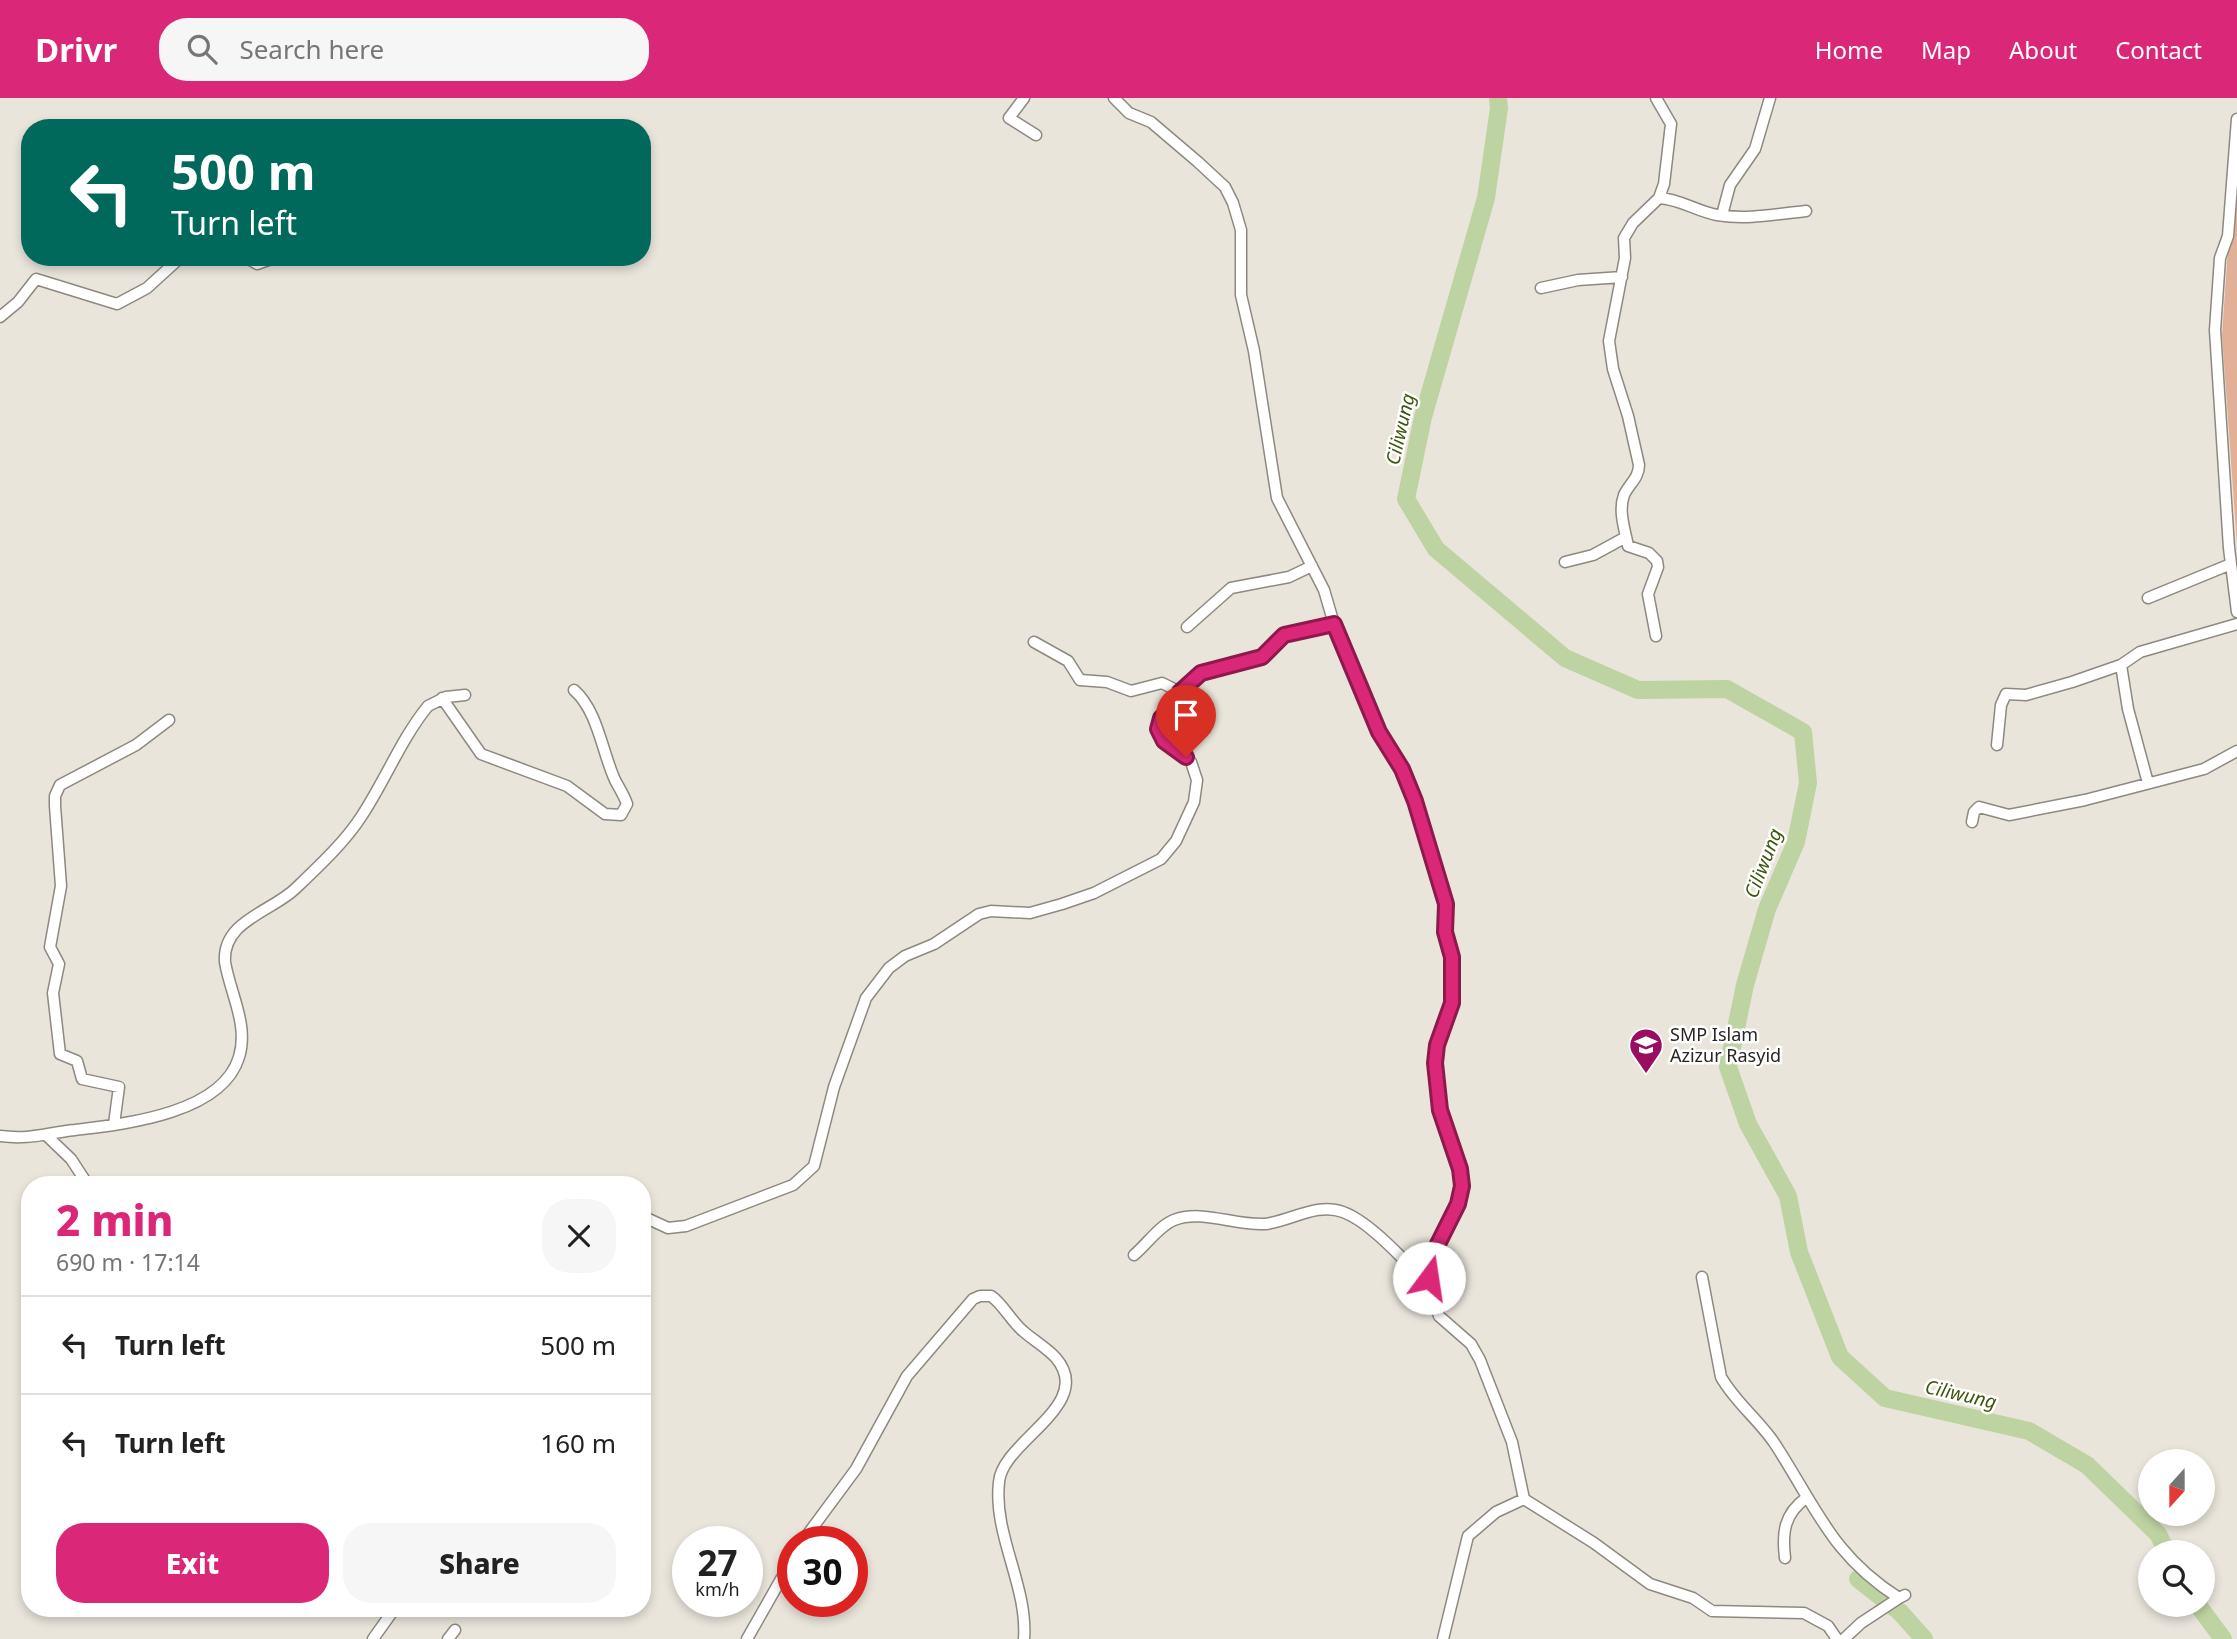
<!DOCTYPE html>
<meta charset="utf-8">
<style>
:root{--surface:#fff;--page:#f6f6f6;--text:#222;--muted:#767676;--line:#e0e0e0;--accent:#db2777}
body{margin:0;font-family:"Noto Sans",sans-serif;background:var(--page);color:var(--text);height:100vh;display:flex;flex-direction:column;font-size:26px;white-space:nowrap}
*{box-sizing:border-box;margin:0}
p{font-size:23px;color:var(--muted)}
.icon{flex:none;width:38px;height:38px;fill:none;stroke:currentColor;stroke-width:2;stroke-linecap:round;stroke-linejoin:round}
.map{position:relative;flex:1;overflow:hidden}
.details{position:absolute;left:21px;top:1078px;width:630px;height:441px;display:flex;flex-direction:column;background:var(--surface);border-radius:28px;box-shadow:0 4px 10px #0003}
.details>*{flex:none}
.banner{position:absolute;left:21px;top:21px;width:630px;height:147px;border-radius:28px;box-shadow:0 4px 10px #0003;background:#00695c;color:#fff;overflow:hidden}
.needle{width:46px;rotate:201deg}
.tools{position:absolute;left:2138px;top:1351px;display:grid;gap:14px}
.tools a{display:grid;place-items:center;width:77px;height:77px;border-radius:50%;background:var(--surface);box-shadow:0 4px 10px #0003;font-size:35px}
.speed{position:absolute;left:672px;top:1428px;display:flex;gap:14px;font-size:35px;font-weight:700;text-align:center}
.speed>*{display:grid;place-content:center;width:91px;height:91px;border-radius:50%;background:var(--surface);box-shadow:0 4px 10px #0003;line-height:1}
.speed small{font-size:18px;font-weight:400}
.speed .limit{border:10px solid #d22;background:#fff;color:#111}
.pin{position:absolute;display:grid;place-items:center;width:60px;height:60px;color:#fff;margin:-72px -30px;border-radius:50% 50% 50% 0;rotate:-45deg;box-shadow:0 0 7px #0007}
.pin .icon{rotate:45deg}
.me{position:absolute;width:77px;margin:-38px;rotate:14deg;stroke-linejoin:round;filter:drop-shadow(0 0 5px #0008)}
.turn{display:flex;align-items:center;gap:24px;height:147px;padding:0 35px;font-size:32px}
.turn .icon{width:91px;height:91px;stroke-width:2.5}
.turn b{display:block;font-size:49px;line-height:60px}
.round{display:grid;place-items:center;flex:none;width:74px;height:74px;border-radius:28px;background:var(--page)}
.head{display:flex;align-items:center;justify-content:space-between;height:119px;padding:0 35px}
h1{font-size:42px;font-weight:800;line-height:52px;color:var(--accent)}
.primary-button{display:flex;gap:14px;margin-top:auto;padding:14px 35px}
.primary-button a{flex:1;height:80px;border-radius:28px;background:var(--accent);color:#fff;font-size:28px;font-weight:800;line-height:80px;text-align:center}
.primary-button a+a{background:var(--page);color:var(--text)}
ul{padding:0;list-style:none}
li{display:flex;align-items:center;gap:21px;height:98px;padding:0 35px;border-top:2px solid var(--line)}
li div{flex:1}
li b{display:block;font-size:26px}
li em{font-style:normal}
header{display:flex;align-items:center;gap:42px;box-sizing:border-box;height:98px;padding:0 35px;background:var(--accent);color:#fff}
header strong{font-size:33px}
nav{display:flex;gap:38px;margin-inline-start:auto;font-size:24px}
.search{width:490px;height:63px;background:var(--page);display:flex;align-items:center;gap:18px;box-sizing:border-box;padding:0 24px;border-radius:28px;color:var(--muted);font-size:26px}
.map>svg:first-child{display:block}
.green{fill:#e1b096}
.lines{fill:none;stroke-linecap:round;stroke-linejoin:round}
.river{stroke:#bed3a2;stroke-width:18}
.minor-casing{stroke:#8d8981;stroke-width:13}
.minor{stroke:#fff;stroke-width:10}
.route-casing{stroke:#8e194d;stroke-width:18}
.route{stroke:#db2777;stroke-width:12}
.labels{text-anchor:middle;stroke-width:5;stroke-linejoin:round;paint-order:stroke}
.poi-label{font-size:18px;fill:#282623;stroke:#fff;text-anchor:start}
.water-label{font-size:19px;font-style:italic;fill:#3d560c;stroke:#fff}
</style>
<header>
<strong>Drivr</strong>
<div class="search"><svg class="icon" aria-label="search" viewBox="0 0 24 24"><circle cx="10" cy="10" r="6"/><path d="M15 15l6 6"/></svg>Search here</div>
<nav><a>Home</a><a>Map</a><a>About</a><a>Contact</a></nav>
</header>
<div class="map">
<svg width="2237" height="1541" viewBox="0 0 2237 1541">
<rect width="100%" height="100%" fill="#e9e5db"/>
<path class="green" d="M2237,21V447L2222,237Z"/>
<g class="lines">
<path class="river" d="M1498,0L1499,10L1486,100L1423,319L1406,401L1436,451L1565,560L1638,592L1727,591L1803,634L1808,685L1796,744L1767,811L1745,887L1728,969L1748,1026L1788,1098L1799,1154L1840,1259L1885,1300L2029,1333L2087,1367L2158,1436L2167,1454
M1858,1481L1900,1514L1924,1541
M2198,1507L2223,1541"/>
<g class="minor-casing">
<path id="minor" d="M1024,0L1009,20L1036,37
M1114,0L1129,15L1151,24L1198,64L1225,89L1233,105L1241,132V197L1254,253L1277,400L1324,492L1334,526L1379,634L1402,671L1430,747L1446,806L1445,834L1452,862V905L1435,955L1436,972L1440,1012L1462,1084L1458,1106L1434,1156L1429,1189L1439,1218L1471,1246L1480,1262L1512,1344L1524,1401L1594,1445L1650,1486L1693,1500L1712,1513L1804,1515L1828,1528L1837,1541
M2237,21L2228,138L2220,160L2215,232L2229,450L2237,514
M1659,100C1680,101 1696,113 1717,117C1747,122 1776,116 1806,113
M1722,117L1730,87L1755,51L1770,0
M245,159L257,166L277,159
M1541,190L1578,182L1622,179
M0,219L18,204L36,181L117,206L147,190L181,159
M1565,464L1593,457L1626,439
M2148,500L2231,466
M1187,529L1231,490L1289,479L1312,468
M1656,538L1648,496L1658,469L1657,463L1649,455L1628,448C1625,432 1618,413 1624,397C1629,386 1639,380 1639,367L1628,318L1613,271L1609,243L1625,160L1624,140L1633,125L1659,100L1664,86L1671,26L1656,0
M1034,544L1068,563L1080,582L1107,584L1131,593L1162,585L1180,594L1201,574L1262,559L1285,536L1334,526
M2121,567L2128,611L2148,685
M442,600L481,656L567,688L605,716L621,717L627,706C624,697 619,690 615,682C602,654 598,613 574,592
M1997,647L2001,607L2006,596L2026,597L2072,584L2121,567L2140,554L2237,526
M1972,724L1974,714L1979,709L2009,717L2085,702L2204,671L2237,653
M114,1026L119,989L82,981L77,963L60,956L53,895L59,866L50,849L61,788L55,708V698L60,687L136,647L169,622
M46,1037L71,1061L88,1087
M0,1038C31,1042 45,1035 75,1032C124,1026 222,1016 239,959C249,927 230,895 225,864C222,823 271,814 295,791C318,769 344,745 361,719C385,683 401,641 428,608L446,599L465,597
M642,1118L668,1130L686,1128L793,1087L814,1068L834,989L866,900L889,870L905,858L934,846L979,816L991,813L1030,815L1062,806L1094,795L1161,761L1176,743L1194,704L1197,682L1191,664C1179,652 1146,639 1163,617C1170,608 1176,604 1180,594
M1134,1157C1147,1146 1159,1128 1174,1122C1202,1111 1235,1128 1265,1126C1291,1123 1317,1104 1343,1114C1371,1124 1406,1165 1429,1187
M1702,1179L1721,1279C1735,1304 1759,1322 1775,1346C1816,1409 1832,1458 1899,1500L1905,1497
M802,1444L856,1371L907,1278L973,1201L980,1198H991C1003,1206 1011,1223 1023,1233C1033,1242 1047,1250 1056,1260C1096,1307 1002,1343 999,1384C993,1437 1028,1488 1024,1541
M1785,1460C1782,1435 1784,1416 1806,1400
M373,1541L395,1510
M448,1541L455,1532
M747,1541L793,1460
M1443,1541L1468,1438L1496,1414L1524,1401
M1844,1541L1861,1525L1899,1500"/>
</g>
<use href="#minor" class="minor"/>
</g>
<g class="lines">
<g class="route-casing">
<path id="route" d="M1186,659L1164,643L1158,631L1161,620L1174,607L1180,594L1201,575L1262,559L1284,537L1334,526L1379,634L1402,671L1415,703L1446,806L1445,834L1452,859V905L1437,947L1435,965L1440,1012L1460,1071L1462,1088L1458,1106L1438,1146L1429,1180"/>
</g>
<use href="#route" class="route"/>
</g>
<defs>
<g id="school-pin" transform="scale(1.75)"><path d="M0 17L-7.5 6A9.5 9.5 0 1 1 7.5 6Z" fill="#990e60" stroke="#fff"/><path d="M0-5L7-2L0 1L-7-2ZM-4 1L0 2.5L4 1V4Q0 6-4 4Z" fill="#fff"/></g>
</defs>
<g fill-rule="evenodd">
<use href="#school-pin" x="1646" y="947"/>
</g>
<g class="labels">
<g class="poi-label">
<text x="1670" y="943">SMP Islam<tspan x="1670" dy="21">Azizur Rasyid</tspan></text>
</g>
<g class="water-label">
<text transform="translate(1400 331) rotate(-77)" y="7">Ciliwung</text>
<text transform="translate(1763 765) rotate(-69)" y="7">Ciliwung</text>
<text transform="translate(1961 1296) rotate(13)" y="7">Ciliwung</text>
</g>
</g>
</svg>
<div class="tools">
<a><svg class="needle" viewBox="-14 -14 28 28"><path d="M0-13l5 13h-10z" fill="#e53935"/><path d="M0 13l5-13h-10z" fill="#767676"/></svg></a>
<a><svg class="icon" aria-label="search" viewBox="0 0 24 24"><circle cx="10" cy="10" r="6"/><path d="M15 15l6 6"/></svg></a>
</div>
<div class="speed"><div>27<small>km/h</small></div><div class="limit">30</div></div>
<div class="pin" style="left:1186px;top:659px;background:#d93025"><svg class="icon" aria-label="arrive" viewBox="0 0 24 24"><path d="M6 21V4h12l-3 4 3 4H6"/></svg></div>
<svg class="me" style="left:1429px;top:1180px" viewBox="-20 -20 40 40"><circle r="19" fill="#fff"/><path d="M0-13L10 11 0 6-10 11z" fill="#db2777"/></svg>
<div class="banner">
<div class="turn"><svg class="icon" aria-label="left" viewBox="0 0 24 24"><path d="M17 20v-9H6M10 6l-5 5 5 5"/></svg><div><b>500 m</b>Turn left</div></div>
</div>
<section class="details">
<div class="head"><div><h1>2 min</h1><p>690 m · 17:14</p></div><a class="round"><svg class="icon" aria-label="close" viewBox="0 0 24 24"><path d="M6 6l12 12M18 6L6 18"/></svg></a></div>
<ul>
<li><svg class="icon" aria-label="left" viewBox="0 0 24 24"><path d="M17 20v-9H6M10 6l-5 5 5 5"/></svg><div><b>Turn left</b></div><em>500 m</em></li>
<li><svg class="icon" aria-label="left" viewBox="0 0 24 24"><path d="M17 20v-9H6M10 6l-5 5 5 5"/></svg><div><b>Turn left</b></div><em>160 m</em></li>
</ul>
<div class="primary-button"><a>Exit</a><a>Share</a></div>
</section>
</div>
